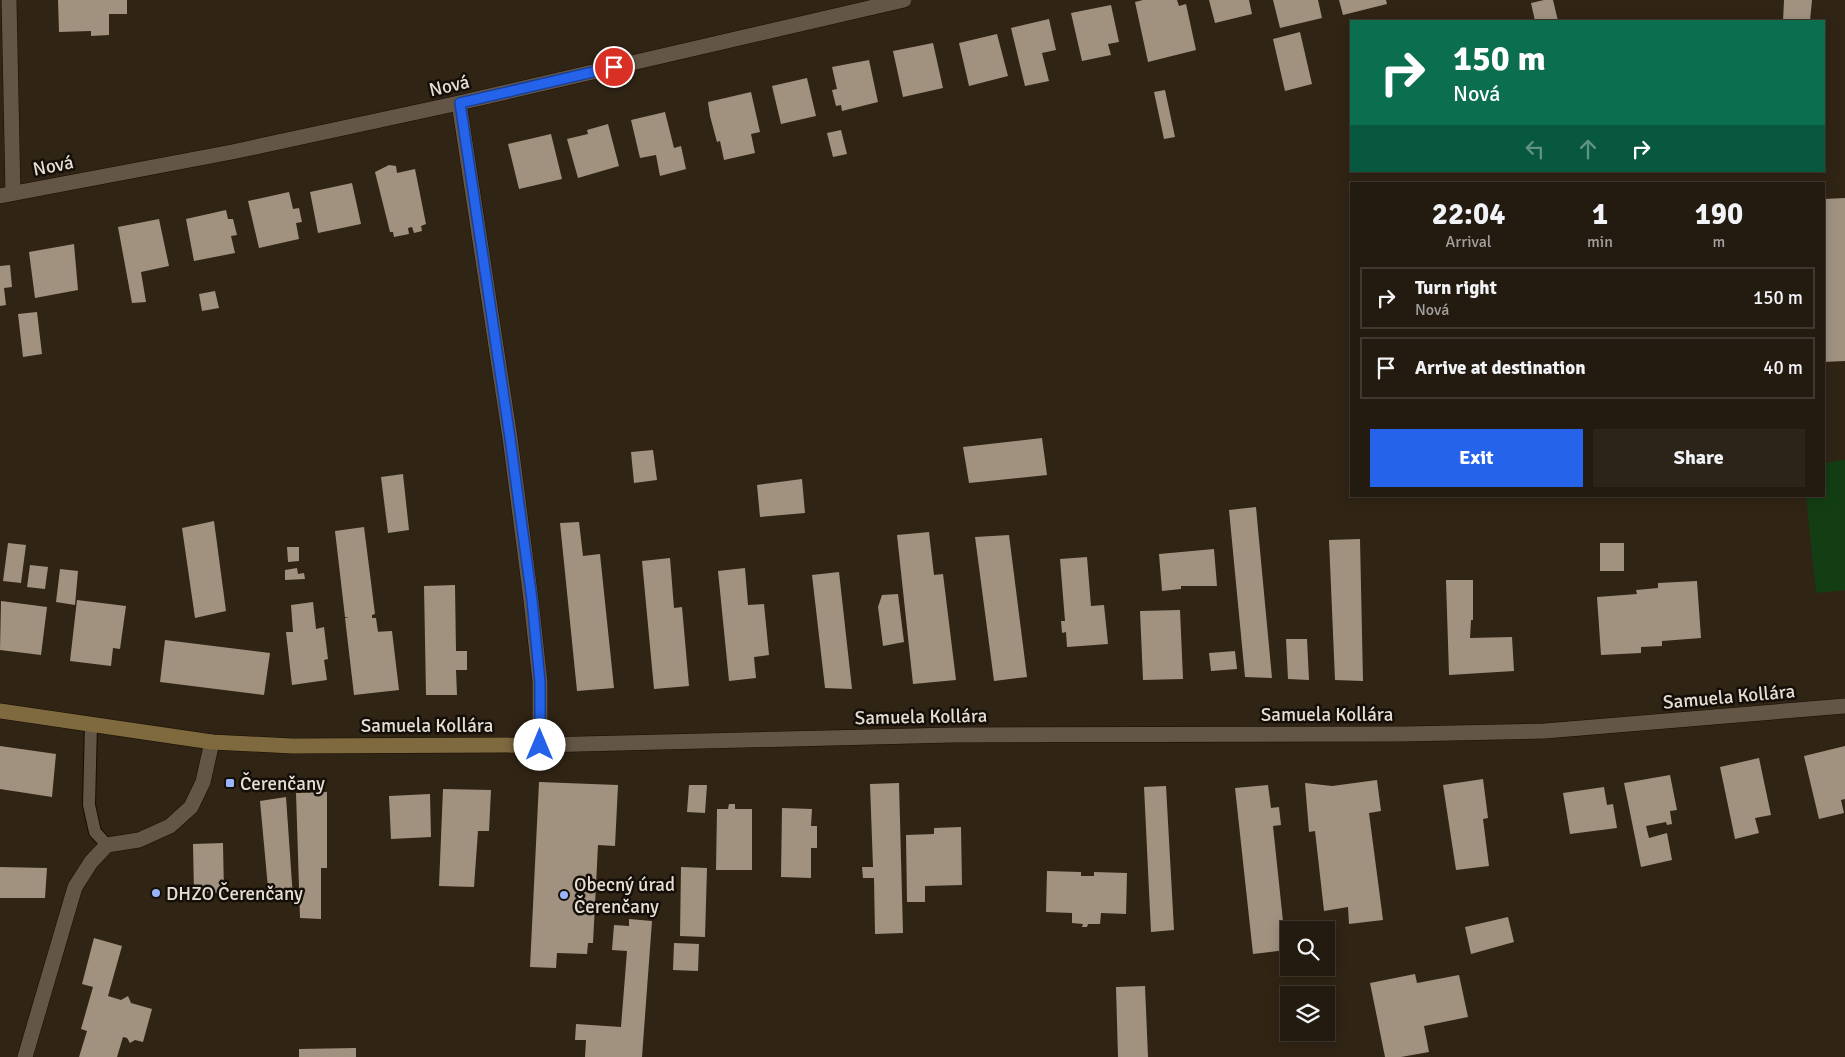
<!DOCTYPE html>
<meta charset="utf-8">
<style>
:root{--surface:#241b10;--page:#2c2419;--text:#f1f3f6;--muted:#a3a19f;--line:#413930;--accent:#2563eb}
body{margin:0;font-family:Signika,sans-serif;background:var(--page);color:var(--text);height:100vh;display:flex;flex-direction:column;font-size:19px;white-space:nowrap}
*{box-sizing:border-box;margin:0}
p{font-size:16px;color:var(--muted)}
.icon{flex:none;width:28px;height:28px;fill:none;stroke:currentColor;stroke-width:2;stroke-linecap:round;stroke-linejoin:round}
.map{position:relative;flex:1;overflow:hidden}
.drawer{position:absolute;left:1350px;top:182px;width:475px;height:315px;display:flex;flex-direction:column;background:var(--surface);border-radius:0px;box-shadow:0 2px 12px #0003,0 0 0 1px var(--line)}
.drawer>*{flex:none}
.top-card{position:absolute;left:1350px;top:20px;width:475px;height:152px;border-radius:0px;box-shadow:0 2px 12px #0003,0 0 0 1px var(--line);background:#0b6e4f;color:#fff;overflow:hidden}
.tools{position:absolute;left:1280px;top:921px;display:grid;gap:10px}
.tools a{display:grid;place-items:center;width:55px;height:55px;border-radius:0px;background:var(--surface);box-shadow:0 2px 12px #0003,0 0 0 1px var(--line);font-size:25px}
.pin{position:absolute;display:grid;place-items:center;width:42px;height:42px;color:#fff;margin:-21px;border:2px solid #fff;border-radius:50%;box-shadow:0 1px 5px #0007}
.me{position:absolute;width:55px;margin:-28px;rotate:0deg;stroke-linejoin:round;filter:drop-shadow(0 0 4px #0008)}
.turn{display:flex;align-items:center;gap:18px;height:105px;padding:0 20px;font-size:22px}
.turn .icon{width:65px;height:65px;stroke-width:2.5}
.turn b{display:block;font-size:35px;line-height:42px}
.lanes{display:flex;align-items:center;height:48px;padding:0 20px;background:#0003;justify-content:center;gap:25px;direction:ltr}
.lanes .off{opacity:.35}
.eta{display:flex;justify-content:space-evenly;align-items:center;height:85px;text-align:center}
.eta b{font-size:30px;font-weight:800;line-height:35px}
.cta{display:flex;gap:10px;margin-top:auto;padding:10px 20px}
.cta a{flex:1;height:58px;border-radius:0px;background:var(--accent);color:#fff;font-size:20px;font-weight:800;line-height:58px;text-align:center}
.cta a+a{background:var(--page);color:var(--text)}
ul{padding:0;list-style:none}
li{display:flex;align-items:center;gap:15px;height:62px;margin:0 10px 8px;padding:0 10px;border:2px solid var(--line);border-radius:0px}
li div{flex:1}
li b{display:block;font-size:19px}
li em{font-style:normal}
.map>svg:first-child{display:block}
.green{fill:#133e13}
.building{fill:#a19280}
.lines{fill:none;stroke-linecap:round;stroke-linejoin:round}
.lane-casing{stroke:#180d02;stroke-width:14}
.street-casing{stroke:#180d02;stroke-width:16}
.secondary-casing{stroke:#180d02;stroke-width:16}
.lane{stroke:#645646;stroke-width:12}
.street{stroke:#645646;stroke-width:15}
.secondary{stroke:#7f6a3f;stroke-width:15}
.route-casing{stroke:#184099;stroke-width:12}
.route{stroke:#2563eb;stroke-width:9}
.poi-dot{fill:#9bb5fd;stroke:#140f08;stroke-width:2}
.labels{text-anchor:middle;stroke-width:5;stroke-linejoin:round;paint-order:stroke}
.street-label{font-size:19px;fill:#e6ded4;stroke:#140f08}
.poi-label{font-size:19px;fill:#e6ded4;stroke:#140f08;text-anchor:start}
</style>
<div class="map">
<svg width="1845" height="1057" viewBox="0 0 1845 1057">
<rect width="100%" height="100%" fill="#302415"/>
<path class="green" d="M1845,460V590L1816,593L1806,496H1824V463Z"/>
<path class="building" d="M58,0H127V14H109V35L91,36V31L59,32Z
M1143,0H1177L1179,6L1186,4L1196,50L1148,62L1135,2Z
M1209,0H1249L1252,14L1215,23Z
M1273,0H1318L1322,18L1280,28Z
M1339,0H1386L1387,4L1343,15Z
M1544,0H1553L1558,21H1535L1531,3Z
M1784,0H1812L1810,21H1783Z
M1111,5L1119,42L1108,44L1111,55L1082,61L1071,13Z
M1049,19L1056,50L1042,53L1049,81L1025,86L1011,28Z
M1300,32L1312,84L1285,91L1273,39Z
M997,34L1008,76L969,86L959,43Z
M933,43L943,88L903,97L893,51Z
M869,60L878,102L842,111L841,105L836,106L832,90L837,89L832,67Z
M807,78L816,116L781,124L772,86Z
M1165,90L1175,137L1164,139L1154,92Z
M751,92L760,132L751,134L755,153L724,160L720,141L717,142L710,116L708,102Z
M665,112L674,148L681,146L686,169L660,176L656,155L640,158L631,120Z
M608,124L619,166L578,178L567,139L588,134L587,130Z
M841,130L847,154L833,157L827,133Z
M551,134L562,179L519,189L508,144Z
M389,165L396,166L397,173L415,169L426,224L421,226L422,231L414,233L412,227L408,228L409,234L394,237L393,232H390L375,172Z
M352,183L361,224L318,233L310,192Z
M289,192L293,209L299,208L302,222L296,223L299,239L259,248L248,201Z
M1845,198V361L1824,362V199Z
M226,210L228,219H233L237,235L231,236L235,253L194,261L186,219Z
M159,219L169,266L141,272L146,302L132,303L118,227Z
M74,244L78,290L35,298L29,252Z
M10,265L12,287L4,288L6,305L0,306V266Z
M215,291L219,308L202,311L199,294Z
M37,312L42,354L23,357L18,314Z
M1042,438L1047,475L969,483L963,447Z
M653,450L657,480L634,483L631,452Z
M403,474L409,530L388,533L381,477Z
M802,479L805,513L760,517L757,485Z
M1256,507L1258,529L1272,678L1245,677L1229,510Z
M214,521L226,611L195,618L182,528Z
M579,522L583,556L600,554L614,688L577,691L560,523Z
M364,527L375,614L372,615V618H376L378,632H374L392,631L399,690L354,695L345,618L349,617H345L335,531Z
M929,532L934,575L943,574L956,680L913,684L897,535Z
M1009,535L1027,677L994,681L975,537Z
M1360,539L1363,681L1335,680L1329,540Z
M8,543L26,545L21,583L3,581Z
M1600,543H1624V571H1600Z
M287,547H299V561L288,562Z
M1214,549L1217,586H1181V589L1162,591L1159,554Z
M1087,557L1091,606L1104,605L1108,644L1067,647L1066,632L1062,633L1061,621H1065L1060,559Z
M670,558L674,608L682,607L689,686L654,689L642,561Z
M30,565L48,567L45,589L27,587Z
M297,568L298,574L304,573L305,579L285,580V570Z
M745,568L748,605L764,604L769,655L754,657L756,678L729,681L718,571Z
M60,569L78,571L75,605L56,602Z
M839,572L852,689L825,688L812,575Z
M1446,580H1473V620H1471L1470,638L1512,637L1514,671L1449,675Z
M1697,581L1701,638L1662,641V646L1641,647V653L1601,655L1597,597L1637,594L1636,590L1658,588V583Z
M455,585L456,651H467V670H456L457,695H426L424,586Z
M898,594L904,642L883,646L878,607L882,595Z
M77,600L126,606L120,649L113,648L111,666L70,661Z
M1,601L47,607L41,655L0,650Z
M313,602L316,629L324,627L328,659L324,660L327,680L292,685L286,632H293L291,605Z
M1180,610L1183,679L1143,680L1140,611Z
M1286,639H1307L1309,680L1288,679Z
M165,640L270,653L264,695L160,682Z
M1235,651L1237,669L1211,671L1209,653Z
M0,746L56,754L52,797L0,789Z
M1845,746V799L1841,800L1844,813L1819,819L1804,756Z
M1759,758L1771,815L1755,818L1759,833L1735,839L1720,767Z
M1670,775L1677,810L1670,811L1672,824L1667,825L1666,822L1646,826L1649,838L1667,833L1672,860L1641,867L1624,783Z
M1483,779L1488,818L1483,819L1489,866L1456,870L1443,785Z
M1377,780L1381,811L1369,813L1383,920L1349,924L1348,907L1324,911L1315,831L1309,832L1305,783L1332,786Z
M539,782L618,785L615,846L598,845L593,943H588L587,954L557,953L556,968L530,967Z
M899,783L903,933L875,934L874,878H863L862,867H873L870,784Z
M689,785H707L705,813L687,812Z
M1268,785L1271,808L1279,807L1281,825L1273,826L1286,950L1253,954L1235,788Z
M1166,786L1174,930L1151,932L1144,787Z
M1604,787L1607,805L1613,804L1617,828L1570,834L1563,793Z
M443,789L491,790L489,831H478L474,887L439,886Z
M327,792V868H321V919L300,918L296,793Z
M430,794L431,837L391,839L389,796Z
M286,797L293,898L269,899L260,801Z
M729,804H735V809H752V870H716L717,809H728Z
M782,808L812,809L811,826H817V848H811V878L781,877Z
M961,827L962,885L925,886V902H907L906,835L934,834V828Z
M223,843L224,893H194L193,844Z
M0,867L47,868L45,898H0Z
M681,867L707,868L705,937L680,936Z
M1047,871L1081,872V876H1094V872L1127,873L1126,914L1101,913L1100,924H1088L1087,927H1082L1083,924L1072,923V913L1046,912Z
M1508,917L1514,942L1471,954L1465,927Z
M629,919L652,921L642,1057H585L586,1040H575L576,1024L621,1027L627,951L612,950L614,925L629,926Z
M94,938L122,946L108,996L121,1000L128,996L131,1003L152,1009L143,1042L135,1040L130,1043L127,1038L123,1037L117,1057H79L87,1031L81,1029L93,987L82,984Z
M674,943L699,944L698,971L673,970Z
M1415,974L1417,983L1459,975L1468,1017L1424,1026L1429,1052L1401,1057H1385L1370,983Z
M1145,986L1148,1057H1118L1116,987Z
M356,1048V1057H299V1049Z"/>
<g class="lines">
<g class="lane-casing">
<path id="lane" d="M91,724L89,805L95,832L107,845"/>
</g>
<g class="street-casing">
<path id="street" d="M9,0L13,193
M459,103L510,438L531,600L540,682V745L953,735L1403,734L1545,731L1845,706
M0,196L232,152L459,103L904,0
M25,1057L75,887L91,862L107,845L139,840L170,826L191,807L203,782L212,742"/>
</g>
<g class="secondary-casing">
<path id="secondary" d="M0,711L212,742L292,746L540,745"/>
</g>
<use href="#lane" class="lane"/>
<use href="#street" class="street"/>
<use href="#secondary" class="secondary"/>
</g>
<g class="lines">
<g class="route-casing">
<path id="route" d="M540,745V682L532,600L510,438L460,103L614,67"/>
</g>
<use href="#route" class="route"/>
</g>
<g class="poi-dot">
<rect x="225" y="778" width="10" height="10" rx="2.5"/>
<circle cx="156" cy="893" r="5"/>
<circle cx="564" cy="895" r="5"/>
</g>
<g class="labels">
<g class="street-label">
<text transform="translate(449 85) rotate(-13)" y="7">Nová</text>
<text transform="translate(53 165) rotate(-11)" y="7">Nová</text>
<text transform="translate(1729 696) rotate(-5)" y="7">Samuela Kollára</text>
<text x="1327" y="721">Samuela Kollára</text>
<text transform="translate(921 716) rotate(-1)" y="7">Samuela Kollára</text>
<text x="427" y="732">Samuela Kollára</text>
</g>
<g class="poi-label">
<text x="240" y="790">Čerenčany</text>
<text x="574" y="891">Obecný úrad<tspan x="574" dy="22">Čerenčany</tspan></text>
<text x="166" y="900">DHZO Čerenčany</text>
</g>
</g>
</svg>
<div class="tools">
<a><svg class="icon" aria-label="search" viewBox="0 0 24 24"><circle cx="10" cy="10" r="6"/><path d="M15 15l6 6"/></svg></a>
<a><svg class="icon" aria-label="layers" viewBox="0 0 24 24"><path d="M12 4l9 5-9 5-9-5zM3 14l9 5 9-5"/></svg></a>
</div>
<div class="pin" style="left:614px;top:67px;background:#d93025"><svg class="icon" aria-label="arrive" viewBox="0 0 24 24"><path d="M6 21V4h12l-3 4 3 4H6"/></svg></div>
<svg class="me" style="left:540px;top:745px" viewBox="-20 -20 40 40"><circle r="19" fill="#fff"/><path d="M0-13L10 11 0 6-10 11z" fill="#2563eb"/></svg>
<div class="top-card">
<div class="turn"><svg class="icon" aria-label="right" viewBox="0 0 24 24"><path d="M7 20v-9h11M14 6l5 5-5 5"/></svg><div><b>150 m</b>Nová</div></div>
<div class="lanes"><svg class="icon off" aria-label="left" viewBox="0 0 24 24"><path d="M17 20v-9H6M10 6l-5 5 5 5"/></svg><svg class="icon off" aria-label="ahead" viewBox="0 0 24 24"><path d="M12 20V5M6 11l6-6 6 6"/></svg><svg class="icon" aria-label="right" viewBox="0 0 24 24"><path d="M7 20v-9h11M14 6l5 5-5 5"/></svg></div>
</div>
<section class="drawer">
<div class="eta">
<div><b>22:04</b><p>Arrival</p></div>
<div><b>1</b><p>min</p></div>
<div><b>190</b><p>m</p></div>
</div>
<ul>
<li><svg class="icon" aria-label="right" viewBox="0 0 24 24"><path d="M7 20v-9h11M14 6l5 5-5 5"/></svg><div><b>Turn right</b><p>Nová</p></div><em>150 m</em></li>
<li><svg class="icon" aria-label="arrive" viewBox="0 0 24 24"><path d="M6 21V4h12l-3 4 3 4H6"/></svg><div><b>Arrive at destination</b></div><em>40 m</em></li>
</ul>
<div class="cta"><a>Exit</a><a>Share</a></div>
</section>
</div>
